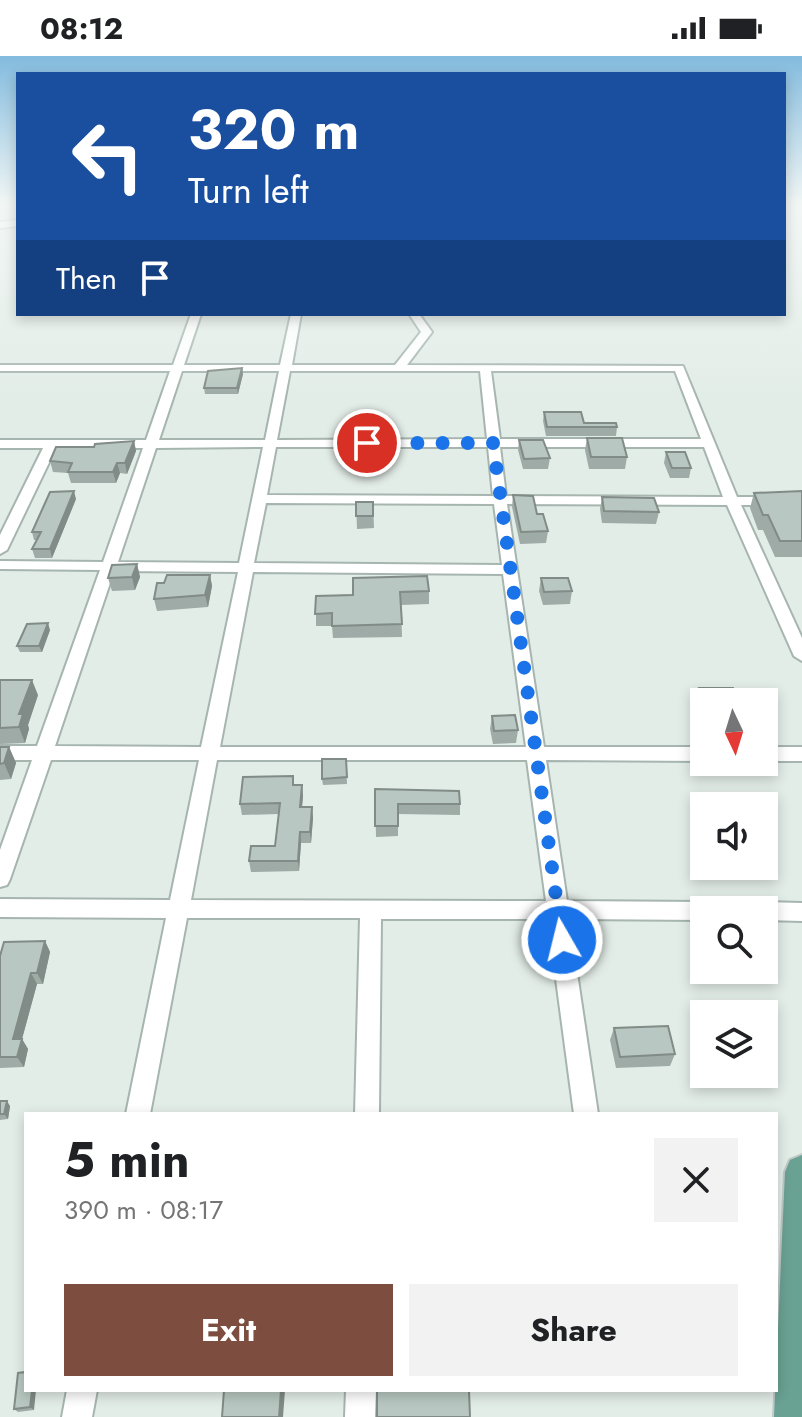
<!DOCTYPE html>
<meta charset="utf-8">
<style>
:root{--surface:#fff;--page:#f2f2f2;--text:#202124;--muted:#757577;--accent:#7d4e3f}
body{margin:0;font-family:Jost,sans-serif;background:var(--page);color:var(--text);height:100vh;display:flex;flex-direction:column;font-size:30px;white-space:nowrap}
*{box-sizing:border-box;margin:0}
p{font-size:26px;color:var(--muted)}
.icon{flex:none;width:44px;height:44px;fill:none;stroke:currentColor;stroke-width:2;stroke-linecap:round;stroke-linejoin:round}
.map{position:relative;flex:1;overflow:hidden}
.details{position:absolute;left:24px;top:1056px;width:754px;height:280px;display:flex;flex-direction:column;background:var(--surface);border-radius:0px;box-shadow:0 4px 12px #0003}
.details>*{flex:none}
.top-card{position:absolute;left:16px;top:16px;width:770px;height:244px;border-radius:0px;box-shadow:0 4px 12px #0003;background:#1a4fa0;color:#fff;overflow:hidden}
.needle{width:52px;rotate:176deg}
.tools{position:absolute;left:690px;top:632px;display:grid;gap:16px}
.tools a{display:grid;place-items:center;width:88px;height:88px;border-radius:0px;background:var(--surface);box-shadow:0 4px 12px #0003;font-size:40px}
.pin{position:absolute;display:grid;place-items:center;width:68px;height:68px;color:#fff;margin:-34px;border:4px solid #fff;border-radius:50%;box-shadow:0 2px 8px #0007}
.me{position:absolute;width:88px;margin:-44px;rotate:352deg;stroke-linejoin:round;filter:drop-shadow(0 0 6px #0008)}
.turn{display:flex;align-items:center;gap:28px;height:168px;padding:0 40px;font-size:36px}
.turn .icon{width:104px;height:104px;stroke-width:2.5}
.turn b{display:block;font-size:56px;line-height:68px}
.then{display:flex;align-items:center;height:76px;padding:0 40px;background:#0003;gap:16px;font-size:30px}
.round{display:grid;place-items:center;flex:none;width:84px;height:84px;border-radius:0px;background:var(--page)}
.summary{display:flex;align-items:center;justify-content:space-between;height:136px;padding:0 40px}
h1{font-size:48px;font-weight:700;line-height:60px}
.cta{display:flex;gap:16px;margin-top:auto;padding:16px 40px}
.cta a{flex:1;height:92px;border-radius:0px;background:var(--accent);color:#fff;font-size:32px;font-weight:700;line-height:92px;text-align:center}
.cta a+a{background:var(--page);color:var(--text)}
.status{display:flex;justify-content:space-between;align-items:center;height:56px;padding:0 40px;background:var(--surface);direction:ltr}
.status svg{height:22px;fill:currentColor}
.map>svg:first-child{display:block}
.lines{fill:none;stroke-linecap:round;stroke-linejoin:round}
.minor-casing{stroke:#a6b5af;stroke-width:4}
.primary-casing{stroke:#c1c9c7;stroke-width:4}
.minor{fill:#fff;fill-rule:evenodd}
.primary{fill:#69a193;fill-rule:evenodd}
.wall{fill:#9eaba6}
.shaded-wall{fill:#818b87}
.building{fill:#b8c7c1;stroke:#818b87;stroke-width:2}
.route{stroke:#1a73e8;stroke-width:14;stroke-dasharray:0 25.2}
</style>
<div class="status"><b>08:12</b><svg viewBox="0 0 49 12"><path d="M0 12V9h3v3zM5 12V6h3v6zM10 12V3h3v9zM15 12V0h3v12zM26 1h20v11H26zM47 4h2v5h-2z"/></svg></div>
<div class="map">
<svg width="802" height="1361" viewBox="0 0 802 1361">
<rect width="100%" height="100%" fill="#e3ede8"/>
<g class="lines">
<g class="minor-casing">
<path id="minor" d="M18,164V170L0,172V166Z
M191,258H201L184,309H280L291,258H301L292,309H395L421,276L409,258H419L432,276L407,309L683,310L737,441H802V449H741L802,582V605L794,600L727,449L507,448L544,691H704V705L546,704L567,845L704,846L711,849L714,854H704V864L569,863L598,1058H574L548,863H381L379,1058H355L360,862H187L150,1058H126L166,862L0,861V843L170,844L199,704H51L10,823L7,829L0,831V794L32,704H0V690H37L100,514L0,513V505L103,506L143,392H56L7,494L0,498V479L43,392H0V384H146L170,315H0V309H173ZM182,315H279L265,384H159ZM290,315H480L487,383L277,384ZM491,315H675L701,383H500ZM263,391L239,507L118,506L156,392ZM276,391H488L493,440L267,439ZM500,391H704L723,441L506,440ZM266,447L494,448L502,509L254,507ZM114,515L238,516L201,691L55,690ZM253,516L503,518L526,691H220ZM217,704H527L546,845L191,844Z
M764,691H802V705H764Z
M764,846L802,847V865L764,864V854H754L757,849Z
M67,1334H97L92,1361H62Z
M346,1334H376L375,1361H345Z"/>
</g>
<g class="primary-casing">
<path id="primary" d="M802,1099V1361H774L785,1116L790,1104Z"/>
</g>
<use href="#minor" class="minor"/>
<use href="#primary" class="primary"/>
</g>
<path class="wall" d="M242,312L243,318L238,338H205L204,332Z
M544,356L584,367L617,371L616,380H546L543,365Z
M587,382L627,401L625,413H589L585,394Z
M519,384L550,402L548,413H523L518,394Z
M134,385L136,395L127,418L120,417L116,427H71L68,417L53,416L50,405L94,391Z
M666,396L691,412L689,422H670L664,407Z
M802,435V501H775L763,474H758L750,452L754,437Z
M513,439L537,458L548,475L546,487L520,488L512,451Z
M602,441L659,456L656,468L602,467L600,453Z
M76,443L52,502H35L32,493L37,484H34L32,476Z
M356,446H373L374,472L357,473Z
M137,508L140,521L135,534L112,535L108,522Z
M210,519L212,530L208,551L157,555L154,543L164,527Z
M541,522L572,535L570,548L543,549L539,535Z
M429,535V548L401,549L402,581L333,582L332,570H316V540Z
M50,574L42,596H20L17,590Z
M0,624L38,639L28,669L29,673L25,687L0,688Z
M699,632L704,646V667H701L695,645Z
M492,660L518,674L516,687L493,688L490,673Z
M0,691H9L16,707L11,723L0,724Z
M346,703L347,728L323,729L322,723Z
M294,729H302L303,740L302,751H312L313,762L311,787H301L299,815L251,816L249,805L275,790L279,758L242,759L240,748Z
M375,733L460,748V759L398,758V780L376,781Z
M45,885L50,896L43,928H37L22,983L28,993L24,1011L0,1012V900Z
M614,972L675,998L670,1010L616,1012L610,984Z
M0,1045L10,1050L8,1063L0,1064Z
M18,1317L34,1354L18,1356L14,1353Z"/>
<path class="shaded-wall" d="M242,312L243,318L238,338L237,332Z
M134,385L136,395L127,418L125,407Z
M117,407L120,417L116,427L113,416Z
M74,435L76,443L52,502L50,493Z
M137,508L140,521L135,534L132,521Z
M210,519L212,530L208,551L205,539Z
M48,567L50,574L42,596L39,590Z
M32,624L38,639L28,669L29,673L25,687L19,671V658Z
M9,691L16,707L11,723L4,707Z
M302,729L303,740L301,762L300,751Z
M312,751L313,762L311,787L310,776Z
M300,776L301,787L299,815L298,805Z
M45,885L50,896L43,928L37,917Z
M31,917L37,928L22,983L28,993L24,1011L17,1001L13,983Z
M7,1045L10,1050L8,1063L4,1058Z
M32,1334H36L34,1354L30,1351Z
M281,1334H285L283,1361H279Z"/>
<path class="building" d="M242,312L237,332H204L208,315Z
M544,356H581L584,367H616L617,371H547Z
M587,382H622L627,401H591Z
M519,384H543L550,402L524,403Z
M134,385L125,407H117L113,416H68L72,407L50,405L56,391H94L95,388Z
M666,396H685L691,412H672Z
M74,435L50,493H32L41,476H32L50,436Z
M802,435V485H780L768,459H763L754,437Z
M513,439L533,440L537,458H543L548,475L521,476Z
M602,441L654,442L659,456L604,455Z
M356,446H373V460H356Z
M137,508L132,521L108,522L112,509Z
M167,519H210L205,539L154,543L157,527H164Z
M427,520L429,535L400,536L402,568L332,570V557L315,558L316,540L353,539V522Z
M541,522H568L572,535L544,536Z
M48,567L39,590H17L27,568Z
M0,624H32L19,658H23L19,671L0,672Z
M699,632H733L738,646H704V650Z
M515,659L518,674L494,675L492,660Z
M0,691H9L4,707L0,708Z
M322,703H346L347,721L322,723Z
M293,720V729H302L300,751H312L310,776H300L298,805H249L251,790H275L280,747L240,748L243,721Z
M375,733L459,735L460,748H398V770H375Z
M45,885L37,917H31L13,983H22L17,1001H0V900L4,886Z
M668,970L675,998L620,1001L614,972Z
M0,1045H7L4,1058H0Z
M26,1316V1334H32L30,1351L14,1353L18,1317Z
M224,1334H281L279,1361H222Z
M377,1334H469L470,1361H377Z"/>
<linearGradient id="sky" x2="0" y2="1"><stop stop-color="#83bbde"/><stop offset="0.44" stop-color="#f2f7f5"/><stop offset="1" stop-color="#f2f7f5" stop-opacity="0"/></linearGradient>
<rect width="802" height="339" fill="url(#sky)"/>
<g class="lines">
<path class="route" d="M367,387H493L562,884"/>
</g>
</svg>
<div class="tools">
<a><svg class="needle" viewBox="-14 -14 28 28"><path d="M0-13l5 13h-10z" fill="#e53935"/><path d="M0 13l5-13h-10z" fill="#757577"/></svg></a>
<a><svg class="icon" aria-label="sound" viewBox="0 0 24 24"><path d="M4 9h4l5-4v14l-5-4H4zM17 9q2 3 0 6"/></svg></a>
<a><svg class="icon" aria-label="search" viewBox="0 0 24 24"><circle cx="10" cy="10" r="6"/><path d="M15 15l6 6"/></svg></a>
<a><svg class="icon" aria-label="layers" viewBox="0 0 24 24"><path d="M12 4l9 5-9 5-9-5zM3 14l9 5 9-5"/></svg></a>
</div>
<div class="pin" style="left:367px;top:387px;background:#d93025"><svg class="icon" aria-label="arrive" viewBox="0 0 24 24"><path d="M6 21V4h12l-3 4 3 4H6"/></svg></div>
<svg class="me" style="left:562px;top:884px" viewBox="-20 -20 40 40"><circle r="17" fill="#1a73e8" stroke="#fff" stroke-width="3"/><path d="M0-11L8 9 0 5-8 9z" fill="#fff"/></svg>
<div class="top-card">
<div class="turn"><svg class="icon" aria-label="left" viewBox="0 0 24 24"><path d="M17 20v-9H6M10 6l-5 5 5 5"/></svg><div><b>320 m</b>Turn left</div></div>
<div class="then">Then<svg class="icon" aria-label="arrive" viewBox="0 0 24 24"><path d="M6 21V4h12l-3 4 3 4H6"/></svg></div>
</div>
<section class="details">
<div class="summary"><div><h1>5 min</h1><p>390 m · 08:17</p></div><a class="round"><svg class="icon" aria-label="close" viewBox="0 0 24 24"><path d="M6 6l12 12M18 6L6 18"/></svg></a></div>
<div class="cta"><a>Exit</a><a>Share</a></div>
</section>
</div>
